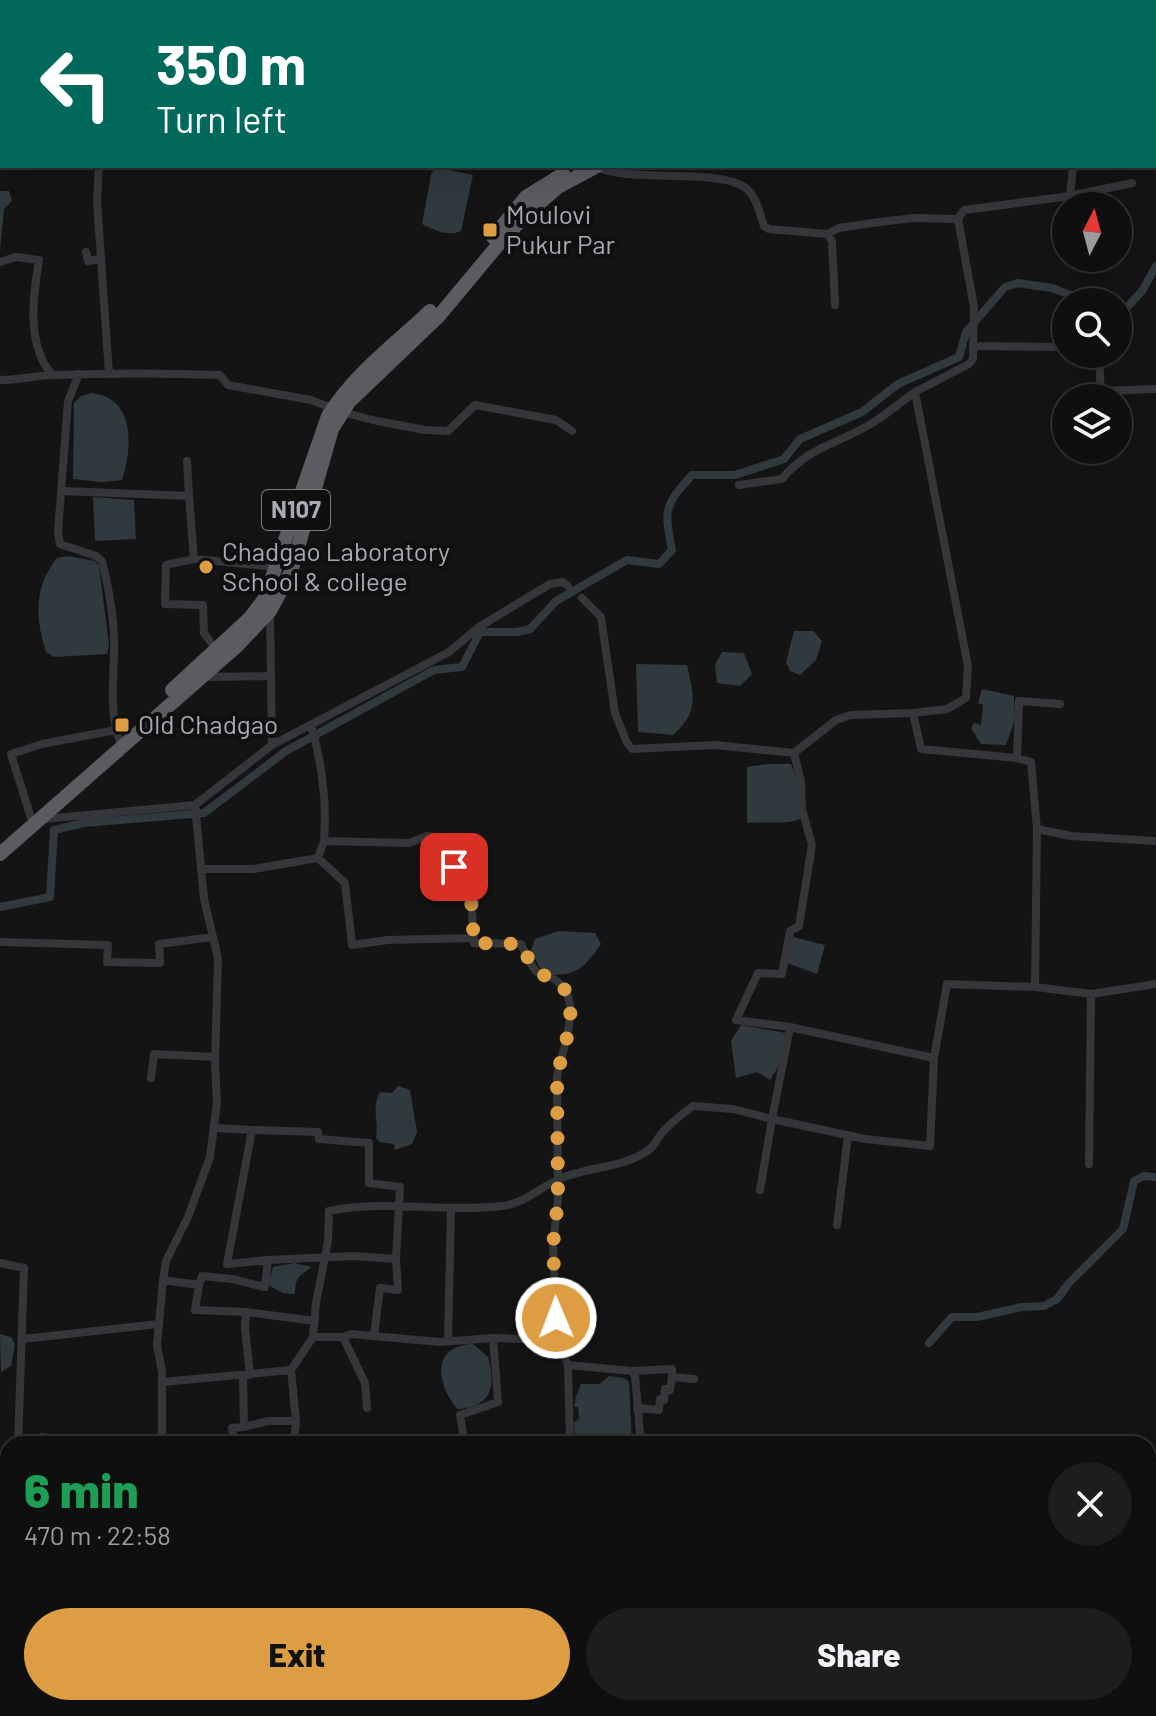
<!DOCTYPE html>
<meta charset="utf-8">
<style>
:root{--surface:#0f0f10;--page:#1d1d1e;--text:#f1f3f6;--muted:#9b9c9f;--line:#2f2f30;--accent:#dd9d43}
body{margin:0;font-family:Barlow,sans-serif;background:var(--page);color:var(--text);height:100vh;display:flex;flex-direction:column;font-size:30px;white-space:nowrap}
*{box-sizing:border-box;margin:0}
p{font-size:26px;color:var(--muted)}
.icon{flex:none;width:44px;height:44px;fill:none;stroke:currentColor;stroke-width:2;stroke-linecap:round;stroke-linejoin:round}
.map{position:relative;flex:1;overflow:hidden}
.panel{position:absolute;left:0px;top:1436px;width:1156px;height:280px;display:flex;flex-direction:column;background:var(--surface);border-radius:24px 24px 0 0;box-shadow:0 8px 32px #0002,0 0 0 2px var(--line)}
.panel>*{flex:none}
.banner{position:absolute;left:0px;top:0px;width:1156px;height:168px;box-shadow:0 8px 32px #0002,0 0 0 2px var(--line);background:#00695c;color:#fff;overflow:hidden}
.needle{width:52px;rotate:6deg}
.tools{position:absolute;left:1052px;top:192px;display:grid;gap:16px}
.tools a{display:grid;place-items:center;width:80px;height:80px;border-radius:50%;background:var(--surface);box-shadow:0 8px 32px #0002,0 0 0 2px var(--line);font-size:40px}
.pin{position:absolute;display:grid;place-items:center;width:68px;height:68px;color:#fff;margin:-34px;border-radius:16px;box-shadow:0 4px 12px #0006}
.me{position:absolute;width:88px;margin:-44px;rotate:359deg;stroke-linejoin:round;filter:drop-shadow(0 0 6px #0008)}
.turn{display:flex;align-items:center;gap:28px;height:168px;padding:0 24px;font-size:36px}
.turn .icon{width:104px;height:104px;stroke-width:2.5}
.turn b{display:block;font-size:56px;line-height:68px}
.round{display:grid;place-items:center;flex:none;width:84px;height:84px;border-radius:42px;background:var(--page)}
.headline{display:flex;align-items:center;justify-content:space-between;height:136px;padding:0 24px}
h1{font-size:48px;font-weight:800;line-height:60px;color:#1e9e55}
.cta{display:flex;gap:16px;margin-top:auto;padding:16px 24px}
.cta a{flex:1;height:92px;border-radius:48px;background:var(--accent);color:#111;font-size:32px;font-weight:800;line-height:92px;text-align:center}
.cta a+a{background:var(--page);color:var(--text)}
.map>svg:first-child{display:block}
.water{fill:#30393e}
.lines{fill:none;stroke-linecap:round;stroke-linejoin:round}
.canal{stroke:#30393e;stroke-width:8}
.minor{stroke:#35363a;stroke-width:8}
.trunk{stroke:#5a5c61;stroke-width:14}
.route{stroke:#dd9d43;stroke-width:14;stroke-dasharray:0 25.2}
.poi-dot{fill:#dd9d43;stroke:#0f0f10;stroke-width:3}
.labels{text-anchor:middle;stroke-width:8;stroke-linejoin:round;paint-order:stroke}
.shield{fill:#0f0f10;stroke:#797d83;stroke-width:2}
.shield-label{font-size:24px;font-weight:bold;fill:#a7acb4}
.poi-label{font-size:26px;fill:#a7acb4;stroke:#0f0f10;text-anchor:start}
</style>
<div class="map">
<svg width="1156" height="1716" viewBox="0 0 1156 1716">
<rect width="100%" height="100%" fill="#141415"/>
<path class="water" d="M435,167L473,175L461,231C448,237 434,230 422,224L431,175Z
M0,191H9L12,201L4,209L0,250Z
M91,393C135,397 133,446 122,480L102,482L73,479L74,403L81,396Z
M93,497L134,500L136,539L95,541Z
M67,556L95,561L99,566L109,645L107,654L54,657L46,652C35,617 34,587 57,558Z
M794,631H813L822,641L816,660L800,675L790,671L786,662Z
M722,652L744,653L752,674L740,686L717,683L715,665Z
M636,664L687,665C694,696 699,712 673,735L638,732Z
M982,689L1014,696L1015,720L1006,745L981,744L971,728L974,723L981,725L983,705L978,703Z
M768,764H791L797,780L800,819C788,825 762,821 747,823V767Z
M559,931L595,933L601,944C584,969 574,978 543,974L531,951L535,939Z
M793,937L825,945L817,974L787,963Z
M741,1025L786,1033L778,1067L770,1080L757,1072L736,1078L731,1041Z
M398,1086L410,1090L417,1132L412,1144L395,1150L394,1144L380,1142L376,1138C379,1122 371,1108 380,1092L392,1093Z
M294,1263L312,1267C299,1276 295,1277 295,1294L283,1293L268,1285L273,1267Z
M0,1334L11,1337L15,1344L11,1366L1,1372Z
M473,1344L488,1357C496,1387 492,1407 457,1409C437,1384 430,1346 473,1344Z
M609,1376L624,1378L629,1382L632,1444H575L574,1423L579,1418L578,1407H574L576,1396L581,1384H600Z
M8,1643V1676L0,1675V1645Z"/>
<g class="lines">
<path class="canal" d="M1118,315H1120L1142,291L1156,266
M0,907L50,897L54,830L84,823L204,813L286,751L434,670L462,667L480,632H517L530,629L556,601L627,560L659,564L672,550C664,509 664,506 692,475H735L784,459L800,439L862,412L898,384L959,357L966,332L1005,287L1018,283L1052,288L1089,302
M929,1343L952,1317H977L1022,1307L1044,1306L1057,1299L1069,1283L1123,1229L1134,1181L1144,1176L1156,1177"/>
<path class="minor" d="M561,0V2
M675,2L676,0
M1082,2V0
M1154,124H1156
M99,166L97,202L101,259
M596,167C632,184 726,166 749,191C757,199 760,215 764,226L769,229L827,234L839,228L879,222L914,218L958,219
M1070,196L1073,166
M827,234L832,241L835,305
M86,252L88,261L101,259L109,373
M0,262L16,257L39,260C33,297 26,344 52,375
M974,346L1066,347
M1099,354L1101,398
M79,374L68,401L58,532L60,544L96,556L102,561C109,589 115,621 114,650C114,680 109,708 119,739
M0,380C19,380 38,375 56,375C111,373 166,373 220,375L228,385L311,400L342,412L377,421L425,430L448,431L475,405L556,420L572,431
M1100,391L1156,389
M915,392L969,364L973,359L974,307L958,219L964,210L1070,196L1132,183
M187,461L189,496
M739,485L782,479C809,446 841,443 874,422C888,413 901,402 915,392L968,666L966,698L947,709L913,713
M63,491L189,496L194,559L276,567
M194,559L166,565L165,604L203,605L204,633L216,650
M582,598L601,617L615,713L627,743L632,749L715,745L794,753L836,720L851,715L913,713L921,749L1017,758L1031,762L1037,829L1035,987
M270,611L272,745
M204,677L271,676
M311,725C322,763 327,801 324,841
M1017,758L1019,701L1060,704
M31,818L11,754L42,744L116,730
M44,819L195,805L272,745L449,652L479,627L550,584L563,582L568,586
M1037,829L1071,836L1156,841
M318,858L345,883L352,945L388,940L473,938
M202,869H253L318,858L324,841L409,843L427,836L448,838L454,867L469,869L474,943L521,944C525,952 530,966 537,972C542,976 550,976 555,980C586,999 561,1051 557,1077L558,1200L553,1245L557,1340
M0,942L108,945L107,962L160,963L159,944L213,937
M790,1027L736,1020L758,973L782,974L790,931L799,926L812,845L802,809L801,782L794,753
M151,1078L154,1054L215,1057
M215,1128L252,1130L227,1264L268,1260
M1089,1164L1091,994
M760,1190L772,1119L865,1139L930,1146L934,1058L947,984L1035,987L1091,994L1156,984
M837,1225L848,1135
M0,1263L24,1268L18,1444
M163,1280L199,1285L202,1276L232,1279L265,1287L268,1260L354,1256L396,1259L400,1187L369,1183V1143L319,1139L318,1132L252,1130
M199,1285L195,1310L246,1312L245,1328L250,1375
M246,1312L315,1321
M374,1336L380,1288L398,1290L396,1259
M313,1337H343L351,1334L440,1342L493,1338L557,1340L568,1365L632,1371L635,1376L640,1433L643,1439L687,1444
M343,1337L365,1383L367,1408
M23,1339L158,1324
M448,1340L451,1208
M568,1365L570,1444
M291,1370L296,1421L294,1444
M632,1371L672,1369V1377
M163,1382L291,1370L313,1337L316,1303L328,1241L329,1211C385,1199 445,1213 502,1206C523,1204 538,1189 557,1180C586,1166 624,1169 650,1149C655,1145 657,1139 661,1134C670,1123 682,1114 693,1106L733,1109L772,1119L790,1027L934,1058
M637,1408L659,1410L660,1399L664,1400L665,1389L670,1390L672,1377L694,1379
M244,1427L268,1421H296
M18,1442H40L41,1437L50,1438L52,1442L94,1444
M162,1444V1372L157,1345L163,1280L166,1261L188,1217L210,1157L217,1103L215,1064L218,958L204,899L195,805
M234,1444L232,1428L244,1427L243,1376
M465,1444L460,1415L498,1402L493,1338
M0,1473L8,1474
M0,1574L8,1480
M39,1716L41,1708
M188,1716L190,1708
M341,1716L359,1715L360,1708
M438,1716L439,1708
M670,1716L671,1708
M760,1716L761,1708"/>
<path class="trunk" d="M734,2L736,0
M493,237L526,197L563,174
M172,690L250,618L265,598L328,416C354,374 395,344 430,311
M0,854L237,646L270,611L291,572L332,429L349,402L438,317L503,239L527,214L558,187L597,166"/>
</g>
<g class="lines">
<path class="route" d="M454,867L469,869L474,943L521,944C525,952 531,966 538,972C542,976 550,976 555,980C586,1000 561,1051 557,1077L558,1200L553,1245L556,1318"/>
</g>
<g class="poi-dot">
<rect x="482" y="222" width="16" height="16" rx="4"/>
<circle cx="206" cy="567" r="8"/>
<rect x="114" y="717" width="16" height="16" rx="4"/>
</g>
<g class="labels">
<rect class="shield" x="262" y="490" width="68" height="40" rx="6"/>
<g class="shield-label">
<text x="296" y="518">N107</text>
</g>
<g class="poi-label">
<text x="506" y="224">Moulovi<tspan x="506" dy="30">Pukur Par</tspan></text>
<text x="222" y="561">Chadgao Laboratory<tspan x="222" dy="30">School &amp; college</tspan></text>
<text x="138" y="734">Old Chadgao</text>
</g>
</g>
</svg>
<div class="tools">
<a><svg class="needle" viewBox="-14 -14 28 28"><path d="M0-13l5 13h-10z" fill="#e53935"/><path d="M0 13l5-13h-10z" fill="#9b9c9f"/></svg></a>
<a><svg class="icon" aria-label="search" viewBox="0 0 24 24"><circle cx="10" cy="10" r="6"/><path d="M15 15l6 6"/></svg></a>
<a><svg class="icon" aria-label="layers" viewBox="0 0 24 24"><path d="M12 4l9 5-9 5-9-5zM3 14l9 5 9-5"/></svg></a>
</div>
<div class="pin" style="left:454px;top:867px;background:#d93025"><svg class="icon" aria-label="arrive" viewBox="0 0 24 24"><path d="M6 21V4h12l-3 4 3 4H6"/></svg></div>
<svg class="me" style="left:556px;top:1318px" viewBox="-20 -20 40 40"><circle r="17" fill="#dd9d43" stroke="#fff" stroke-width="3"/><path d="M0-11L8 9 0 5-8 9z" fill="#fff"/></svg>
<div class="banner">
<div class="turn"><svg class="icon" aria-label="left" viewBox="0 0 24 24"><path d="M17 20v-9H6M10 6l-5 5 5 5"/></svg><div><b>350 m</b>Turn left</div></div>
</div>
<section class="panel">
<div class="headline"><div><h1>6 min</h1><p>470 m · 22:58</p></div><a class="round"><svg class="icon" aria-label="close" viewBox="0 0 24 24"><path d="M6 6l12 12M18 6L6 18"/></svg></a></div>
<div class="cta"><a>Exit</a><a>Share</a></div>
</section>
</div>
